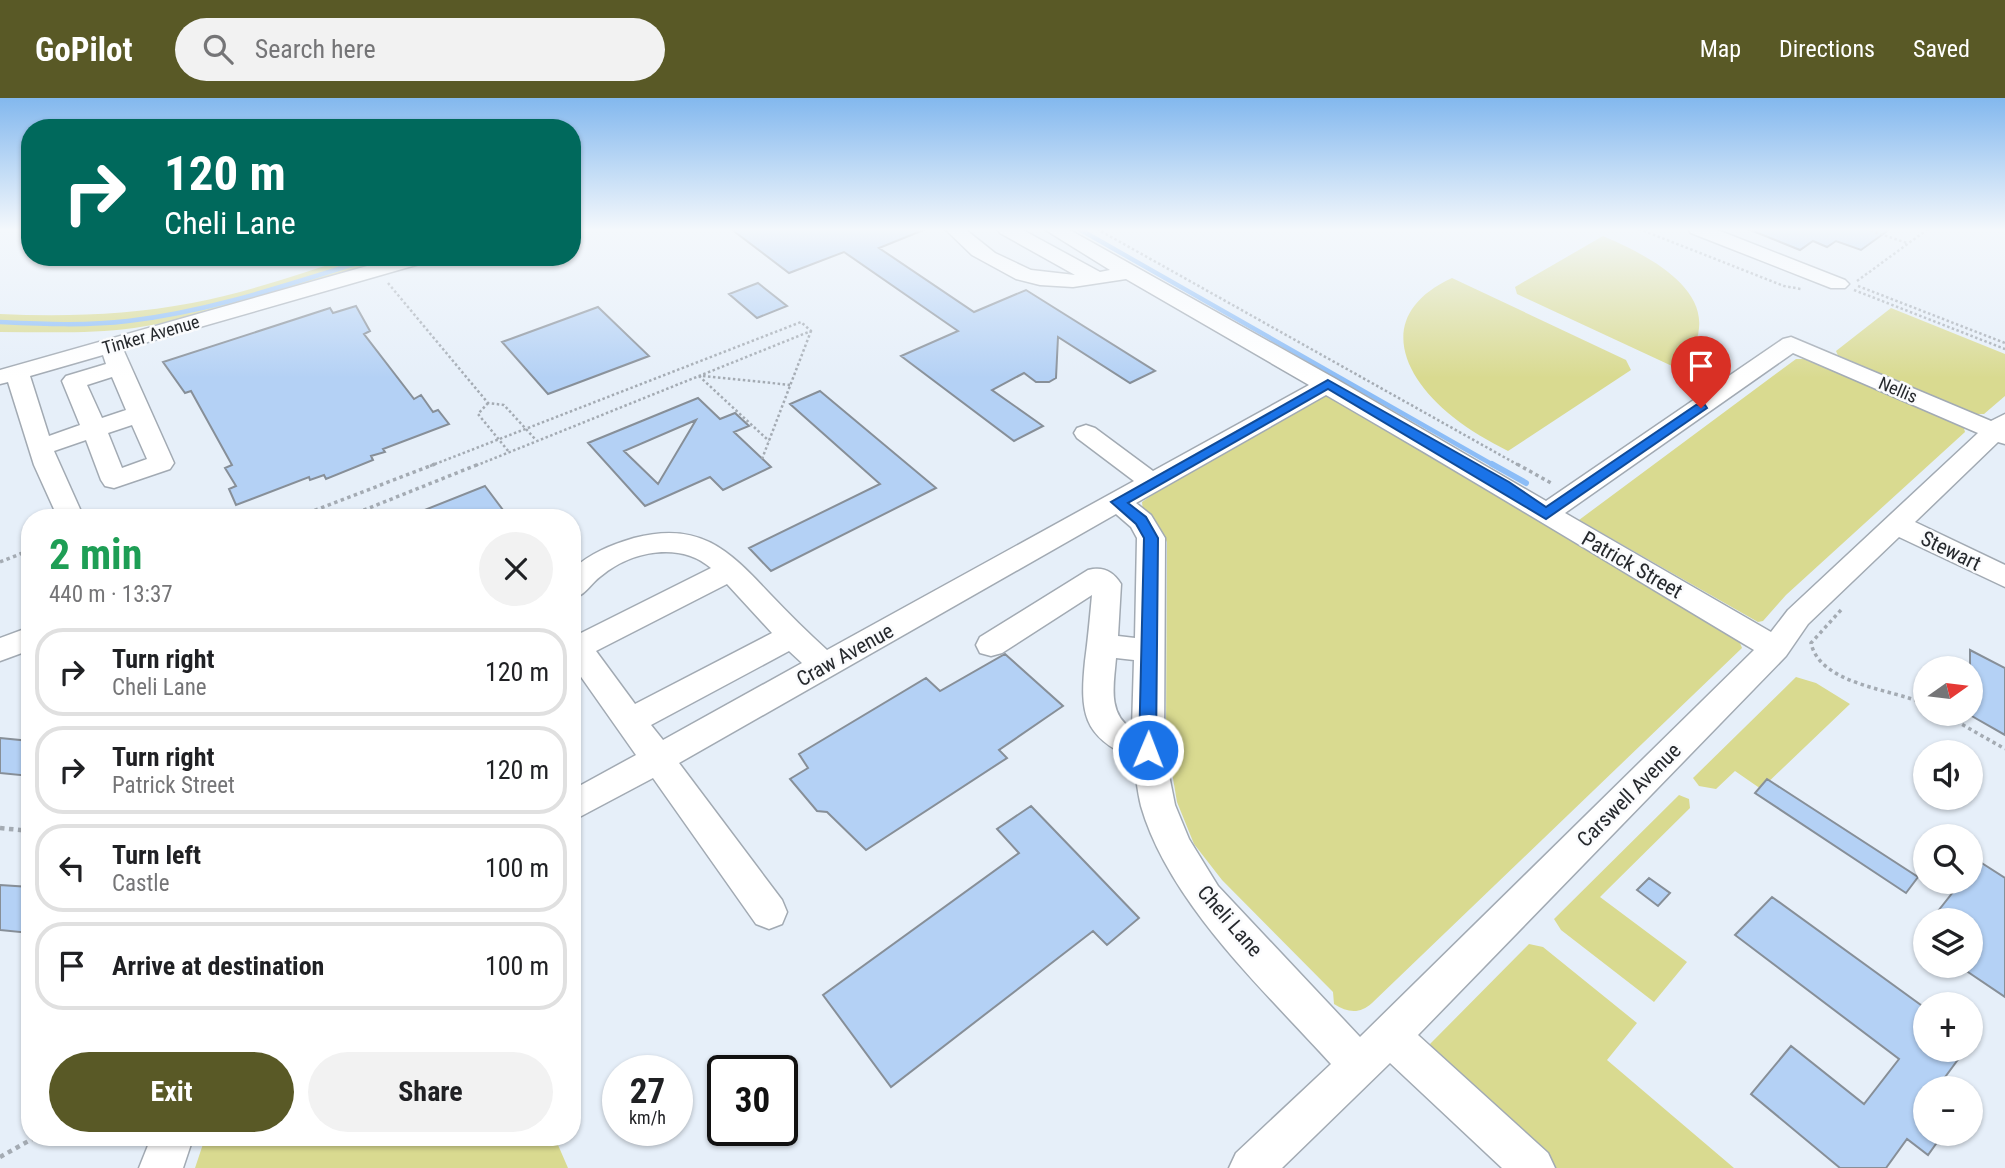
<!DOCTYPE html>
<meta charset="utf-8">
<style>
:root{--surface:#fff;--page:#f2f2f2;--text:#202124;--muted:#757577;--line:#e0e0e0;--accent:#595926}
body{margin:0;font-family:"Roboto Condensed",sans-serif;background:var(--page);color:var(--text);height:100vh;display:flex;flex-direction:column;font-size:26px;white-space:nowrap}
*{box-sizing:border-box;margin:0}
p{font-size:23px;color:var(--muted)}
.icon{flex:none;width:38px;height:38px;fill:none;stroke:currentColor;stroke-width:2;stroke-linecap:round;stroke-linejoin:round}
.map{position:relative;flex:1;overflow:hidden}
.side{position:absolute;left:21px;top:411px;width:560px;height:637px;display:flex;flex-direction:column;background:var(--surface);border-radius:28px;box-shadow:0 2px 5px #0004}
.side>*{flex:none}
.hud{position:absolute;left:21px;top:21px;width:560px;height:147px;border-radius:28px;box-shadow:0 2px 5px #0004;background:#00695c;color:#fff;overflow:hidden}
.needle{width:46px;rotate:76deg}
.controls{position:absolute;left:1913px;top:558px;display:grid;gap:14px}
.controls a{display:grid;place-items:center;width:70px;height:70px;border-radius:50%;background:var(--surface);box-shadow:0 2px 5px #0004;font-size:35px}
.speed{position:absolute;left:602px;top:957px;display:flex;gap:14px;font-size:35px;font-weight:700;text-align:center}
.speed>*{display:grid;place-content:center;width:91px;height:91px;border-radius:50%;background:var(--surface);box-shadow:0 2px 5px #0004;line-height:1}
.speed small{font-size:18px;font-weight:400}
.speed .limit{border:4px solid #111;border-radius:10px;background:#fff;color:#111}
.pin{position:absolute;display:grid;place-items:center;width:60px;height:60px;color:#fff;margin:-72px -30px;border-radius:50% 50% 50% 0;rotate:-45deg;box-shadow:0 0 7px #0007}
.pin .icon{rotate:45deg}
.me{position:absolute;width:77px;margin:-38px;rotate:1deg;stroke-linejoin:round;filter:drop-shadow(0 0 5px #0008)}
.turn{display:flex;align-items:center;gap:24px;height:147px;padding:0 28px;font-size:32px}
.turn .icon{width:91px;height:91px;stroke-width:2.5}
.turn b{display:block;font-size:49px;line-height:60px}
.round{display:grid;place-items:center;flex:none;width:74px;height:74px;border-radius:37px;background:var(--page)}
.summary{display:flex;align-items:center;justify-content:space-between;height:119px;padding:0 28px}
h1{font-size:42px;font-weight:700;line-height:52px;color:#1e9e55}
.button{display:flex;gap:14px;margin-top:auto;padding:14px 28px}
.button a{flex:1;height:80px;border-radius:42px;background:var(--accent);color:#fff;font-size:28px;font-weight:700;line-height:80px;text-align:center}
.button a+a{background:var(--page);color:var(--text)}
ul{padding:0;list-style:none}
li{display:flex;align-items:center;gap:21px;height:88px;margin:0 14px 10px;padding:0 14px;border:4px solid var(--line);border-radius:28px}
li div{flex:1}
li b{display:block;font-size:26px}
li em{font-style:normal}
header{display:flex;align-items:center;gap:42px;box-sizing:border-box;height:98px;padding:0 35px;background:var(--accent);color:#fff}
header strong{font-size:33px}
nav{display:flex;gap:38px;margin-inline-start:auto;font-size:24px}
.search{width:490px;height:63px;background:var(--page);display:flex;align-items:center;gap:18px;box-sizing:border-box;padding:0 24px;border-radius:38px;color:var(--muted);font-size:26px}
.map>svg:first-child{display:block}
.green{fill:#d9da90}
.lines{fill:none;stroke-linecap:round;stroke-linejoin:round}
.stream-far1{stroke:#8cbdf7;stroke-width:4.5}
.stream{stroke:#8cbdf7;stroke-width:6}
.building{fill:#b4d1f5;stroke:#878f98;stroke-width:2;fill-rule:evenodd}
.minor-casing{stroke:#a2aab3;stroke-width:3}
.path-far2{stroke:#a4abb3;stroke-width:2.5;stroke-dasharray:2.5 2.5;stroke-linecap:butt}
.path-far1{stroke:#a4abb3;stroke-width:3.5;stroke-dasharray:3.5 3.5;stroke-linecap:butt}
.path{stroke:#a4abb3;stroke-width:4.5;stroke-dasharray:4.5 4.5;stroke-linecap:butt}
.minor{fill:#fff;fill-rule:evenodd}
.route{fill:#1a73e8;stroke:#114b97;stroke-width:2}
.labels{text-anchor:middle;stroke-width:5;stroke-linejoin:round;paint-order:stroke}
.far-street-label{font-size:18px;fill:#26292d;stroke:#fafbfd}
.street-label{font-size:21px;fill:#26292d;stroke:#fafbfd}
</style>
<header>
<strong>GoPilot</strong>
<div class="search"><svg class="icon" aria-label="search" viewBox="0 0 24 24"><circle cx="10" cy="10" r="6"/><path d="M15 15l6 6"/></svg>Search here</div>
<nav><a>Map</a><a>Directions</a><a>Saved</a></nav>
</header>
<div class="map">
<svg width="2005" height="1070" viewBox="0 0 2005 1070">
<rect width="100%" height="100%" fill="#e6eff9"/>
<path class="green" d="M1603,138C1638,153 1704,184 1699,230C1698,247 1687,260 1672,268L1517,196L1515,189Z
M352,159H400C313,185 224,217 134,230C90,236 45,234 0,234V216C65,219 128,217 192,205C246,195 299,176 352,159Z
M1452,180L1626,262L1631,272L1508,353C1489,343 1470,333 1453,319C1399,276 1376,215 1452,180Z
M1891,210L2005,256V298L1984,316H1970L1839,260L1836,253Z
M1796,261H1810L1963,327L1965,334L1786,497L1763,523L1758,524L1579,422Z
M1332,298L1738,540L1742,550L1372,905C1360,916 1348,915 1334,906L1333,894L1222,782L1194,746L1177,704L1166,639L1167,444L1157,425L1143,412L1142,404L1162,390L1322,299Z
M1796,579L1816,585L1850,606L1761,691L1735,673L1716,691L1699,688L1693,680Z
M1679,697L1689,701L1690,710L1600,799L1687,864L1654,904L1561,832L1554,821Z
M1529,846L1543,849L1637,925L1607,962L1734,1070H1548L1436,959L1430,946Z
M205,1040H555L568,1070H195Z"/>
<g class="lines">
<path class="stream-far1" d="M1079,131L1495,368
M0,224C43,226 86,228 128,223C214,213 295,184 377,159"/>
<path class="stream" d="M1492,366L1526,385"/>
</g>
<path class="building" d="M731,131H926L879,150L974,214L1026,192L1155,273L1130,285L1058,239L1056,280L1049,284H1036L1024,275L992,292L1043,328L1014,343L901,258L958,233L844,154L789,175Z
M1748,131H1890L1861,152L1836,143L1827,149L1813,143L1800,152Z
M758,185L787,208L757,220L729,196Z
M356,208L370,233L364,236L414,301L421,297L433,314L438,312L449,326L383,351L385,354L371,358L373,362L326,381L324,377L310,382L309,379L236,407L229,391L236,388L225,370L232,367L191,293L185,295L163,264L330,210L333,215Z
M598,209L649,258L548,296L502,244Z
M820,293L936,390L771,473L749,450L880,386L790,306Z
M698,300L720,321L735,315L749,328L734,334L771,369L723,392L710,379L645,408L588,345ZM696,322L658,386L624,353Z
M485,388L509,420H407V419Z
M1970,552L2005,570V637L1970,617Z
M1005,556L1063,608L999,652L1007,660L866,752L827,714L817,713L790,681L808,670L799,656L926,580L940,593Z
M0,640L30,643V678L0,675Z
M1767,681L1918,779L1906,795L1755,695Z
M1031,708L1139,820L1107,847L1093,833L891,989L823,897L1019,755L997,731Z
M1977,762L2005,780V899L1962,870L1970,868V822H1931L1961,784H1970V771Z
M1649,780L1670,795L1658,808L1637,792Z
M0,787L30,789V835L0,832Z
M1772,799L1925,910V952H1965L1937,990H1925V1036H1943L1928,1057L1907,1041L1886,1070H1840L1751,996L1791,948L1864,1006L1899,961L1735,837Z"/>
<g class="lines">
<g class="minor-casing">
<path id="minor" d="M945,131H965L995,155L1031,172L1075,177L1000,135L997,131H1021L1100,174L1110,172L1044,131H1068L1336,281L1546,403L1783,241L1791,239L1991,323L2005,316V346L1998,344L1915,424L2005,467V489L1899,439L1808,526L1786,558L1418,937L1548,1055L1555,1070H1502L1390,965L1282,1070H1229L1236,1055L1331,966C1264,892 1169,805 1141,708C1137,692 1136,676 1133,660C1082,639 1080,613 1085,563C1088,541 1090,519 1092,497L1002,555L991,558L980,555L976,547L980,539L1088,472C1103,468 1113,473 1121,486L1118,538L1135,540L1137,440L1131,429L1116,416L679,665L782,802L787,814L782,826L769,831L756,826L653,680L572,723V692L636,657L572,566V532L581,535L711,470C680,443 631,453 601,478C590,486 586,497 572,501V472C590,455 611,447 634,440C699,423 728,451 769,495C788,515 807,534 827,552L1134,383L1077,340L1074,335L1077,330L1086,327L1095,330L1153,373L1309,287L1126,181L1073,189L1040,187L1016,181L972,157ZM1793,255L1978,335L1788,512L1771,534L1565,415ZM1326,297C1470,380 1612,467 1754,552L1360,939L1218,788L1189,741L1175,707L1164,652L1165,440L1151,417L1136,405ZM727,486L772,535L635,606L596,553ZM789,553L802,565L663,642L651,627ZM1116,560L1134,562L1132,631C1107,615 1114,586 1116,560Z
M1688,131H1715L1845,182L1849,186L1845,190H1831L1691,135Z
M399,159H433L430,163L123,251L174,365L170,371L114,390L105,388L101,382L86,342L54,353L84,420H58L34,367L8,284L0,286V272ZM103,257L106,266L66,278L62,283L80,327L49,338L30,278ZM112,279L126,312L102,320L87,287ZM132,327L147,361L122,370L108,335Z
M30,529V552L0,563V540Z
M151,1040H193L183,1070H139Z"/>
</g>
<path class="path-far2" d="M1097,131L1520,368
M1639,131L1784,188L1801,191
M1866,131L1907,145
M1857,183L1928,131
M388,185L488,305L504,307L536,342
M1858,188L2005,245
M1854,192L2005,251
M699,278L769,343
M703,278L791,287
M488,305L478,316L509,354
M762,361L811,233
M430,368L801,224L811,233L475,368"/>
<path class="path-far1" d="M1517,366L1551,385
M295,420L435,366
M344,420L479,366
M0,464L30,452
M1841,512L1811,545C1820,587 1893,591 1925,606
M1944,616L2005,651"/>
<path class="path" d="M0,730L30,733
M0,1059L34,1040"/>
<use href="#minor" class="minor"/>
</g>
<linearGradient id="sky" x2="0" y2="1"><stop stop-color="#83b8ee"/><stop offset="0.47" stop-color="#f4f8fc"/><stop offset="1" stop-color="#f4f8fc" stop-opacity="0"/></linearGradient>
<rect width="2005" height="280" fill="url(#sky)"/>
<path class="route" d="M1328,282L1509,384L1546,409L1696,307H1705L1707,310L1546,421L1328,291L1128,405L1146,419L1158,440L1156,652L1154,657H1141L1139,652L1144,440L1136,426L1111,404Z"/>
<g class="labels">
<g class="far-street-label">
<text transform="translate(151 237) rotate(-16)" y="6">Tinker Avenue</text>
<text transform="translate(1898 292) rotate(23)" y="6">Nellis</text>
</g>
<g class="street-label">
<text transform="translate(1951 453) rotate(26)" y="7">Stewart</text>
<text transform="translate(1632 467) rotate(30)" y="7">Patrick Street</text>
<text transform="translate(845 557) rotate(-29)" y="7">Craw Avenue</text>
<text transform="translate(1629 697) rotate(-45)" y="7">Carswell Avenue</text>
<text transform="translate(1230 823) rotate(49)" y="7">Cheli Lane</text>
</g>
</g>
</svg>
<div class="controls">
<a><svg class="needle" viewBox="-14 -14 28 28"><path d="M0-13l5 13h-10z" fill="#e53935"/><path d="M0 13l5-13h-10z" fill="#757577"/></svg></a>
<a><svg class="icon" aria-label="sound" viewBox="0 0 24 24"><path d="M4 9h4l5-4v14l-5-4H4zM17 9q2 3 0 6"/></svg></a>
<a><svg class="icon" aria-label="search" viewBox="0 0 24 24"><circle cx="10" cy="10" r="6"/><path d="M15 15l6 6"/></svg></a>
<a><svg class="icon" aria-label="layers" viewBox="0 0 24 24"><path d="M12 4l9 5-9 5-9-5zM3 14l9 5 9-5"/></svg></a>
<a>+</a>
<a>−</a>
</div>
<div class="speed"><div>27<small>km/h</small></div><div class="limit">30</div></div>
<div class="pin" style="left:1701px;top:310px;background:#d93025"><svg class="icon" aria-label="arrive" viewBox="0 0 24 24"><path d="M6 21V4h12l-3 4 3 4H6"/></svg></div>
<svg class="me" style="left:1148px;top:652px" viewBox="-20 -20 40 40"><circle r="17" fill="#1a73e8" stroke="#fff" stroke-width="3"/><path d="M0-11L8 9 0 5-8 9z" fill="#fff"/></svg>
<div class="hud">
<div class="turn"><svg class="icon" aria-label="right" viewBox="0 0 24 24"><path d="M7 20v-9h11M14 6l5 5-5 5"/></svg><div><b>120 m</b>Cheli Lane</div></div>
</div>
<section class="side">
<div class="summary"><div><h1>2 min</h1><p>440 m · 13:37</p></div><a class="round"><svg class="icon" aria-label="close" viewBox="0 0 24 24"><path d="M6 6l12 12M18 6L6 18"/></svg></a></div>
<ul>
<li><svg class="icon" aria-label="right" viewBox="0 0 24 24"><path d="M7 20v-9h11M14 6l5 5-5 5"/></svg><div><b>Turn right</b><p>Cheli Lane</p></div><em>120 m</em></li>
<li><svg class="icon" aria-label="right" viewBox="0 0 24 24"><path d="M7 20v-9h11M14 6l5 5-5 5"/></svg><div><b>Turn right</b><p>Patrick Street</p></div><em>120 m</em></li>
<li><svg class="icon" aria-label="left" viewBox="0 0 24 24"><path d="M17 20v-9H6M10 6l-5 5 5 5"/></svg><div><b>Turn left</b><p>Castle</p></div><em>100 m</em></li>
<li><svg class="icon" aria-label="arrive" viewBox="0 0 24 24"><path d="M6 21V4h12l-3 4 3 4H6"/></svg><div><b>Arrive at destination</b></div><em>100 m</em></li>
</ul>
<div class="button"><a>Exit</a><a>Share</a></div>
</section>
</div>
